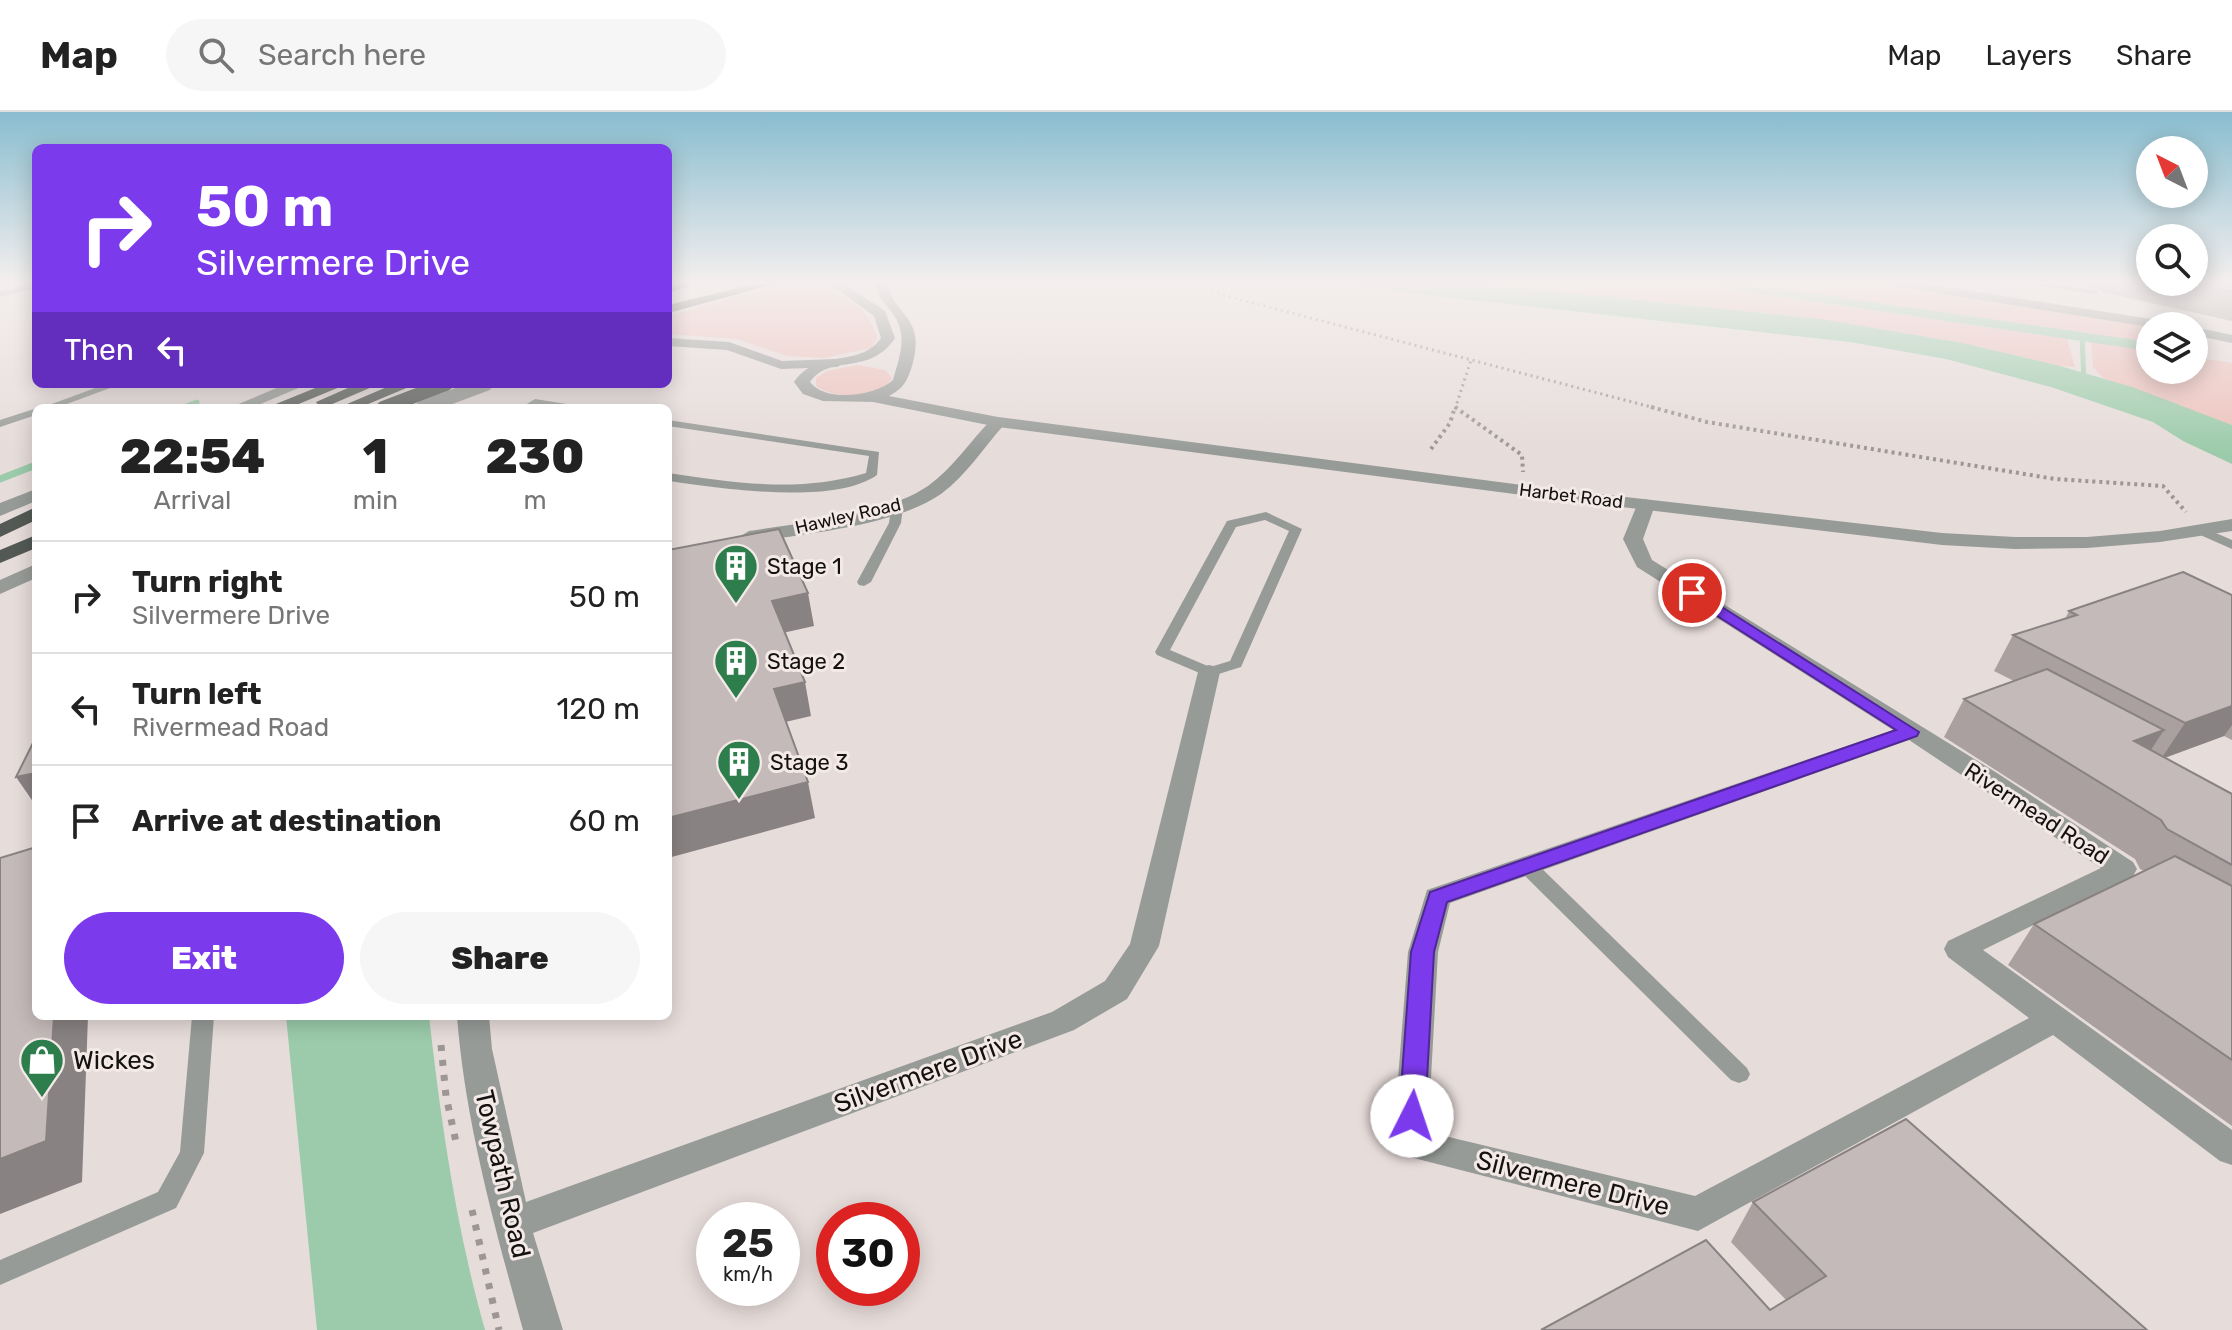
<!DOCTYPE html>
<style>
:root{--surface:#fff;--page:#f6f6f6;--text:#222;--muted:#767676;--line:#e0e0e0;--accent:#7c3aed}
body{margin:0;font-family:Rubik,sans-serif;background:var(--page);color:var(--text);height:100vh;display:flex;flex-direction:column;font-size:30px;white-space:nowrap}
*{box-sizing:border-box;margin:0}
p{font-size:26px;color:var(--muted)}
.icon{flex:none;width:44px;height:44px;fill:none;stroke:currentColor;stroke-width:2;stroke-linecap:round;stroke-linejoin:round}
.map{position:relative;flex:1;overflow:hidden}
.sheet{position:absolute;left:32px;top:292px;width:640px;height:616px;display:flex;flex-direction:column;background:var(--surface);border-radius:12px;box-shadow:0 4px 20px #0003}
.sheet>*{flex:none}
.hud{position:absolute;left:32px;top:32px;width:640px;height:244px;border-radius:12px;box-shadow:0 4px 20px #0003;background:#7c3aed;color:#fff;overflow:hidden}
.needle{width:52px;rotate:318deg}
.controls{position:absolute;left:2136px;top:24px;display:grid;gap:16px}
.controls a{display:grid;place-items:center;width:72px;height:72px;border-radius:50%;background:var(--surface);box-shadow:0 4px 20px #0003;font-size:40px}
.speed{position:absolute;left:696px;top:1090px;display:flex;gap:16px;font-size:40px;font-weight:700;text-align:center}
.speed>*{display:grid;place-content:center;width:104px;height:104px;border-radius:50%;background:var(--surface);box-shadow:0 4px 20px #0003;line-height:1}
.speed small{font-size:20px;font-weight:400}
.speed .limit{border:12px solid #d22;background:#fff;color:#111}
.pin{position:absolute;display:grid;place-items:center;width:68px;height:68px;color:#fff;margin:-34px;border:4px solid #fff;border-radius:50%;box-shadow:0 2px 8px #0007}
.me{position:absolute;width:88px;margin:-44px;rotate:4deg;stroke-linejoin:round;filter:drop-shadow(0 0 6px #0008)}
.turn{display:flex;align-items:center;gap:28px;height:168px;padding:0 32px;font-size:36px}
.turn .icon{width:104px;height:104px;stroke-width:2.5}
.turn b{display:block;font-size:56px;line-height:68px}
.then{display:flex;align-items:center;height:76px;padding:0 32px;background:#0003;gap:16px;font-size:30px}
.eta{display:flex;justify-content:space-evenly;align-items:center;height:136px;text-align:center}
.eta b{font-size:48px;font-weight:800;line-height:56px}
.primary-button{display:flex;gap:16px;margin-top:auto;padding:16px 32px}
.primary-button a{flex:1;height:92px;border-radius:48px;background:var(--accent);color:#fff;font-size:32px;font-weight:800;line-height:92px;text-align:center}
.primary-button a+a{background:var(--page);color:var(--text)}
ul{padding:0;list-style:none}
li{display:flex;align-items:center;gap:24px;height:112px;padding:0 32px;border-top:2px solid var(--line)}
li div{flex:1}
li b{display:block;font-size:30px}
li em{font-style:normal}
header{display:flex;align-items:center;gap:48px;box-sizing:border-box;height:112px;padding:0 40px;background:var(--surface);border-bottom:2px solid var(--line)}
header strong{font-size:38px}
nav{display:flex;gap:44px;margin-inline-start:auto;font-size:28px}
.search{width:560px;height:72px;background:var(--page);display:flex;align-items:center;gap:20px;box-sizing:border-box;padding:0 28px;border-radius:44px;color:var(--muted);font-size:30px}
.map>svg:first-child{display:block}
.green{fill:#edc1bb}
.water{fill:#9bcbaa}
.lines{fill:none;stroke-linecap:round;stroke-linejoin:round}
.stream-far1{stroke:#9bcbaa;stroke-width:5}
.stream{stroke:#9bcbaa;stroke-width:7}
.path-far2{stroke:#9e9695;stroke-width:3;stroke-dasharray:2 4;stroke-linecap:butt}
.path-far1{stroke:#9e9695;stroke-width:4;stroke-dasharray:3 4;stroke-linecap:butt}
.path{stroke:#9e9695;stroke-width:7;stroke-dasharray:6 9;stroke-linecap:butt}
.service{fill:#979b98;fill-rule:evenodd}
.minor{fill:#979b98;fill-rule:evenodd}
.tertiary{fill:#979b98;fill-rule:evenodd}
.trunk{fill:#535954;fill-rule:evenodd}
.minor-bridge{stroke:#979b98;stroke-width:14}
.trunk-bridge{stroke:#535954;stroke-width:14}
.wall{fill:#a9a09f}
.shaded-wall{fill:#898282}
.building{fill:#c4bab9;stroke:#898282;stroke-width:2}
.route{fill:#7c3aed;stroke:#51269a;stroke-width:2}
.labels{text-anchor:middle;stroke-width:6;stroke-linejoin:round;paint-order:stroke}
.far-street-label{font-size:18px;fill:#141111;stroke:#f3e9e7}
.poi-label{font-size:22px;fill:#141111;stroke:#f3e9e7;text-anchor:start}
.street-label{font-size:22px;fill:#141111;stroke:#f3e9e7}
.near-poi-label{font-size:26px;fill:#141111;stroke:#f3e9e7;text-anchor:start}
.near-street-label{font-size:26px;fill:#141111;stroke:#f3e9e7}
</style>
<header>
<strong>Map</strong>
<div class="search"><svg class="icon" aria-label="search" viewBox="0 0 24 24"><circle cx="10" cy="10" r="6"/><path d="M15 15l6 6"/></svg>Search here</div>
<nav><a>Map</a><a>Layers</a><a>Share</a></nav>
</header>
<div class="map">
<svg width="2232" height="1218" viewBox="0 0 2232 1218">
<rect width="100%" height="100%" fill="#e6dcda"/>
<path class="green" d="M1473,171H1687L2067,227L2075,255L2060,254L1963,231L1821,207Z
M1739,171H1887L2050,194L2150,214V230Z
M787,174C827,174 865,183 877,226L871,236L824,246L787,244L737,227L668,222V204L753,180Z
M2091,230L2150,239V258H2194V245L2232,251V313L2103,266L2093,255Z
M857,253L885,258L892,266C878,287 835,288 816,274V266L827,259Z"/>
<path class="water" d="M1319,171H1473L1821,207L1963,231L2060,254L2132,275L2232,313V352L2183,329L2153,310L2051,275L1946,247L1850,230Z
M1687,171H1739L2150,230V239Z
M286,904H429C441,1010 456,1116 485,1218H317Z"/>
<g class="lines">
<path class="stream-far1" d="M2082,224L2084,271
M181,296L197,290"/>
<path class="stream" d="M0,367L36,353"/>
<path class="path-far2" d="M1189,171L1234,186L1659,297
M1455,295L1458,297
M1455,297L1471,248"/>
<path class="path-far1" d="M1455,295L1522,343L1523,360
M1651,295L1707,310L2055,367L2163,374L2186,400
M1431,337L1450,311L1455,295"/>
<path class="path" d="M441,933L446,984L456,1030
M472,1098L499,1218"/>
<path class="service" d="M36,171V176L0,185V179Z
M2023,171H2045L2099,179L2095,182Z
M106,272H121L56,296H41Z
M535,287L573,293L578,296L537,293L520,296Z
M37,296L36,303L0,315V308Z
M668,308L879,340L877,363C833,394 720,376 668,369V361C735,371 800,381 866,361L869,344L668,314Z
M897,391L903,395L901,411L871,470L864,474L859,473L857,470L889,411L891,395Z
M1266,400L1302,417L1241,555L1209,565L1157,543L1155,540L1227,409ZM1265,408L1289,419L1230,549L1210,555L1170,538L1236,415Z
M2202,415L2232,428V437L2198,422V416Z
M1527,748L1534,749L1747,956L1750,962L1747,968L1739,971L1731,968L1520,759L1518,754L1520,749Z
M192,904H214L204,1041L176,1096L0,1173V1148L158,1080L180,1040Z"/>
<path class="minor" d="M1892,171H1919L2170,210L2177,214L2150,215L1898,175Z
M2194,215L2232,223V231L2194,223Z
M668,226L729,230L782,249L837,247L844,251L837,255L781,257L727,238L668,234Z
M286,272H308L251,296H229Z
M998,305L1006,310L1004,313C983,336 966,364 941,382C892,415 806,421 749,431L739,425L749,419C803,410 882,405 928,374C953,356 971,328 992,307Z
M36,377V389L0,404V391Z
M1646,387L1655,393L1643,427L1652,448L1997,661L2133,750L2137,757L2133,764L1983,838L2232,1018V1053L2220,1049L2053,923L1698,1119L1398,1042L1393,1031L1408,840L1427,778L1893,618L1637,455L1623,427L1637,393ZM1909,628L2101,756L1948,829L1944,837L1948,845L2029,906L1695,1084L1428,1020L1438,840L1450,791Z
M36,452V466L0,482V468Z
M1209,553L1217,555L1220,560L1159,834L1127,887L1074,918L533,1121L563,1218H523C495,1116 465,1010 457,904H489L492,937L526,1090L1052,900L1105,869L1130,832L1198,560L1201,555Z"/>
<path class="tertiary" d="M829,171H843L885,199L895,226C869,265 830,241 810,270C826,291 875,284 893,268C900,243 909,222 891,199C883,190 877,183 875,171H887C896,208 926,203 912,254C907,269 904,276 889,284L998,305L1529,374L1942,421L2015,425H2087L2160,419L2232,407V419L2160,430L2087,436L2015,437L1942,433L1529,384L998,315L873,290L823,289L803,282L794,270C819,235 859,257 881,226L874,204Z"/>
<path class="trunk" d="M679,171H699L668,181V173Z
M759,171H779L668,201V193Z
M325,272H347L289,296H266Z
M357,272H379L330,293H318L316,290Z
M394,272H416L361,295L352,296L347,292Z
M36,395V408L0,425V412Z
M36,423V436L0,451V438Z"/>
<path class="minor-bridge" d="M422,296L486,272"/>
<path class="trunk-bridge" d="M383,296L446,272"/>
</g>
<path class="wall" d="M2066,171H2232V209L2102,180L2099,176Z
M2232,483V628L2224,624L2165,646L2232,682V1014L2008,853L2034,812L2144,759L2140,757L2135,747L1944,625L1964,587L2014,569L1994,559L2013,523L2065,507L2069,499Z
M1753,1090L2147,1218L1770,1198L1786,1188L1731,1130Z"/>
<path class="shaded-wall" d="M808,481L814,514L778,522L772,489Z
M805,570L811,604L781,611L774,577Z
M2232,594V613L2224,624L2161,647L2185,611Z
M2164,618L2139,656L2134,629Z
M36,661V694L16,665Z
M808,670L815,706L668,746V706Z
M54,904H88L82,1070L0,1102V1047Z"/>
<path class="building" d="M2188,171H2232V180Z
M779,417L808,481L772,489L805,570L774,577L808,670L668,706V438Z
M2183,460L2232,483V594L2185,611L2013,523L2077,503L2069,499Z
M2047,557L2164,618L2134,629L2232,682V753L2167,717L2161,708L1964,587Z
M36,625V661L16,665Z
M36,735V904H54L46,1029L0,1047V746Z
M2175,744L2232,774V948L2034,812Z
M1906,1007L2147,1218H1541L1706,1128L1770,1198L1826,1164L1753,1090Z"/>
<linearGradient id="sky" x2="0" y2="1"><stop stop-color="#89bdcf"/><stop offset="0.5" stop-color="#f4efee"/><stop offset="1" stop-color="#f4efee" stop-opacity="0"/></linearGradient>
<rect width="2232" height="341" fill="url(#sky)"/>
<path class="route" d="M1692,476L1919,620L1917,624L1447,790L1434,840L1425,1004L1421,1012L1412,1015L1403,1012L1399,1004L1411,840L1430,780L1896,618L1686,484V478Z"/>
<defs>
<g id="building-pin" transform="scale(2.3)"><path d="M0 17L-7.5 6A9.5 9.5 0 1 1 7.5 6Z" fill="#2d7d4d" stroke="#f3e9e7"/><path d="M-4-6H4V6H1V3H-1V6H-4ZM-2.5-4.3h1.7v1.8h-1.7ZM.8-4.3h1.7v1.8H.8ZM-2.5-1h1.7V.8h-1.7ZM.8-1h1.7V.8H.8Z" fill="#fff"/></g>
<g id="shop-pin" transform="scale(2.3)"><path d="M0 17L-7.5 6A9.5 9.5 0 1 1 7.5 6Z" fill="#2d7d4d" stroke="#f3e9e7"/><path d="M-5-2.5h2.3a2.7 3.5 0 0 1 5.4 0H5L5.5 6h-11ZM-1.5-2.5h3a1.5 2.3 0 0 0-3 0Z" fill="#fff"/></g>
</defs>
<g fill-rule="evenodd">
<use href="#building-pin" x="736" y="454"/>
<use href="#building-pin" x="736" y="549"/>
<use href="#building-pin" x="739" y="650"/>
<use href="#shop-pin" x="42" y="948"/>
</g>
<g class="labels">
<g class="far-street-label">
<text transform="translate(1571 384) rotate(7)" y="6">Harbet Road</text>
<text transform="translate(848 404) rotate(-13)" y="6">Hawley Road</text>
</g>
<g class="poi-label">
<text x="767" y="462">Stage 1</text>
<text x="767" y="557">Stage 2</text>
<text x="770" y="658">Stage 3</text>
</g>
<g class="street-label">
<text transform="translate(2037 701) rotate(33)" y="8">Rivermead Road</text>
</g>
<g class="near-poi-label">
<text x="73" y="957">Wickes</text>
</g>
<g class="near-street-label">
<text transform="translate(928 959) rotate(-20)" y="9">Silvermere Drive</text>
<text transform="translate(503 1062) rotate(77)" y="9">Towpath Road</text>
<text transform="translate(1573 1071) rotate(14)" y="9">Silvermere Drive</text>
</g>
</g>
</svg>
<div class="controls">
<a><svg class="needle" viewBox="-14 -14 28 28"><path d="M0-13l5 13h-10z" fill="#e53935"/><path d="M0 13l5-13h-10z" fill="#767676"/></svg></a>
<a><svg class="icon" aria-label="search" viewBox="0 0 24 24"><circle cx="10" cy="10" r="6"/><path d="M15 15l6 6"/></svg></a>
<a><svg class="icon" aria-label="layers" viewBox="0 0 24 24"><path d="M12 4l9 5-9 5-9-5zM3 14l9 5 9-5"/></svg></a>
</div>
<div class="speed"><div>25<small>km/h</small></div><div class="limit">30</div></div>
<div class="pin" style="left:1692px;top:481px;background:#d93025"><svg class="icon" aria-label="arrive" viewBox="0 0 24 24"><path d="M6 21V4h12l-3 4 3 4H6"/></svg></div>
<svg class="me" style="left:1412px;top:1004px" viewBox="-20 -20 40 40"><circle r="19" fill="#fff"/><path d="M0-13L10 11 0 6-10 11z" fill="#7c3aed"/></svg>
<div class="hud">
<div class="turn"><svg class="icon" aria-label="right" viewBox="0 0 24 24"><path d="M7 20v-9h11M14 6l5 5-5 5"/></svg><div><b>50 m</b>Silvermere Drive</div></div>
<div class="then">Then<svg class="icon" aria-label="left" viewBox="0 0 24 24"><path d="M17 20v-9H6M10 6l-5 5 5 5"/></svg></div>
</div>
<section class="sheet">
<div class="eta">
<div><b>22:54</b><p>Arrival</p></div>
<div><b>1</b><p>min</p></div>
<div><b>230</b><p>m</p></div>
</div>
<ul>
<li><svg class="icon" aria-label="right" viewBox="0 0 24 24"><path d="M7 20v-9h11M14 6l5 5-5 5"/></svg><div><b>Turn right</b><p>Silvermere Drive</p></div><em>50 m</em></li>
<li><svg class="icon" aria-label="left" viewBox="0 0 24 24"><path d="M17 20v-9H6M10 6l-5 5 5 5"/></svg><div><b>Turn left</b><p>Rivermead Road</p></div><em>120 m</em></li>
<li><svg class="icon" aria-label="arrive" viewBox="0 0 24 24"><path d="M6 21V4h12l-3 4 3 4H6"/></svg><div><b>Arrive at destination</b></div><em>60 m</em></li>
</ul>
<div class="primary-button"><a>Exit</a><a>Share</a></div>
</section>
</div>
